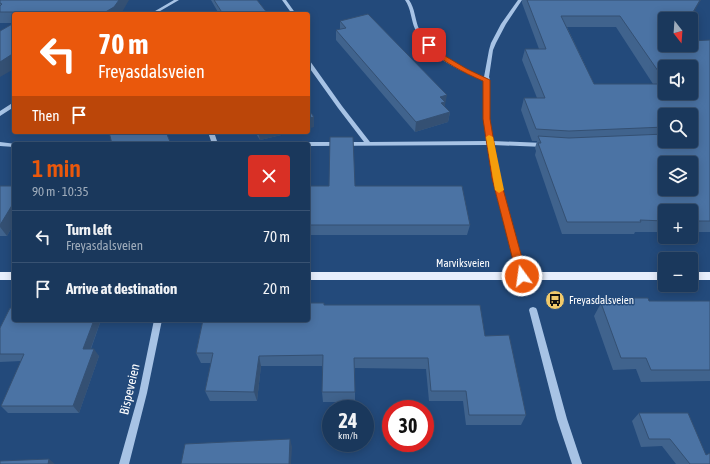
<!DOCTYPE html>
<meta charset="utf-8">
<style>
:root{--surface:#1a385c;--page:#233f62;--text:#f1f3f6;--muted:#9facbb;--line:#385272;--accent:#ea580c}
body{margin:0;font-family:"Asap Condensed",sans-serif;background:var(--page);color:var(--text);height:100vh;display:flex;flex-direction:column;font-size:15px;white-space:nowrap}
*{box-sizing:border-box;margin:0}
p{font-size:13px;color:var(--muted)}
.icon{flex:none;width:22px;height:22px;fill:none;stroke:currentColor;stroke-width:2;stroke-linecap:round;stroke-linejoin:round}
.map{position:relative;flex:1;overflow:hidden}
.side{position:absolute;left:12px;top:142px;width:298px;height:180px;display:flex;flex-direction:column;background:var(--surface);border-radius:4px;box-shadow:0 2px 10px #0003,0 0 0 1px var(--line)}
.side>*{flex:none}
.guide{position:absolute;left:12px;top:12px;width:298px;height:122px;border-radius:4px;box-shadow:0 2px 10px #0003,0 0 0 1px var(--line);background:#ea580c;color:#fff;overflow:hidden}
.needle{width:26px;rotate:163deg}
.fabs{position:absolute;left:658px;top:12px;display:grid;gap:8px}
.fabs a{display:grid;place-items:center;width:40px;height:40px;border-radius:4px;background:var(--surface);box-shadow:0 2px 10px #0003,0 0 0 1px var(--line);font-size:20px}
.speed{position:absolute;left:322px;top:400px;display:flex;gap:8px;font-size:20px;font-weight:700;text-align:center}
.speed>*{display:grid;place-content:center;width:52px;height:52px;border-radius:50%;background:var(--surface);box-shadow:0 2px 10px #0003,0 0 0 1px var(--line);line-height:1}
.speed small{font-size:10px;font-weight:400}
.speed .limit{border:6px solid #d22;background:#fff;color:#111}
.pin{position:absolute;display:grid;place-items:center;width:34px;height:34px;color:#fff;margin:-17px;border-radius:8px;box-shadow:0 2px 6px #0006}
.me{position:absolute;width:44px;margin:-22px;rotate:346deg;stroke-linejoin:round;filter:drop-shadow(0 0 3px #0008)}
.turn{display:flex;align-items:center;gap:14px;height:84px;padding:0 20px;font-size:18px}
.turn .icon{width:52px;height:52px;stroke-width:2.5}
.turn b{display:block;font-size:28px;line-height:34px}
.then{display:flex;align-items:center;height:38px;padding:0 20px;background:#0003;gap:8px;font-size:15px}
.round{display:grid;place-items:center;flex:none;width:42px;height:42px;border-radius:4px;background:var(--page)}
.overview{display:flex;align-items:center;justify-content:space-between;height:68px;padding:0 20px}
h1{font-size:24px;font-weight:600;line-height:30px;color:var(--accent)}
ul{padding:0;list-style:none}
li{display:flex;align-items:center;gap:12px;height:52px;padding:0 20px;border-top:1px solid var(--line)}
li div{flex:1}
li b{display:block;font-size:15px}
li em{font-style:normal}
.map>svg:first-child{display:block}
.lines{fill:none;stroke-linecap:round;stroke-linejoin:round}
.minor{fill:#a7c3e5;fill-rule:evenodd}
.major{fill:#e7effd;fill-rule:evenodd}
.wall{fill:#40638d;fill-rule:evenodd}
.shaded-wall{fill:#345073}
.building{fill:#4b73a4;stroke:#345073;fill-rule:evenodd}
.route{fill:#ea580c;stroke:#983908}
.slow{fill:#f59e0b}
.labels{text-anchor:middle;stroke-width:3;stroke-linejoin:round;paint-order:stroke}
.street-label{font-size:11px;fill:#fff;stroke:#234a7b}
.poi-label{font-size:11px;fill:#fff;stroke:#234a7b;text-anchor:start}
.near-street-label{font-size:13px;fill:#fff;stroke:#234a7b}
</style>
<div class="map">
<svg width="710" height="464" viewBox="0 0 710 464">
<rect width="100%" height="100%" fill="#234a7b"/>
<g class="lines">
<path class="minor" d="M174,0H179L155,14H150Z
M282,0H286L296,14H292Z
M405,0H409C415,8 415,20 419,29C431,54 460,67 484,77L489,50L491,43L501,24L518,0H522L506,24L496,43L493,50L489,77L490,80L488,105L492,141L544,143L547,145L544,147L493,145L503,193L526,276L525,278L522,279L519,278L518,276L496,193L487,145L308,146V144H222L225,142H364L338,108L308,66V60L310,61L342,106L370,142L486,141L483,105V80C458,70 427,56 415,29C411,20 411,8 405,0Z
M14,102V107L0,116V111Z
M208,132H214L218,144H212Z
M0,142L16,144H14V147L0,146Z
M533,307L536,308L537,310L567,419L582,464H572L557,419L529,310L530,308Z
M154,320H162L147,393L129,464H119L139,393Z"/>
<path class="major" d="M0,272H14V280H0Z
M308,272H665V280H308Z
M691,272H710V280H691Z"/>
</g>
<path class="wall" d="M0,0L121,14H14V69V23H0Z
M211,0H257L268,14H219Z
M522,0H701L665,45L710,40V232H691V211H665V232H635L634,234H562L535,155L536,151L535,148L537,141H532L521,110L524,98H537L522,60L525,49H539L522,3ZM567,27H616L653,84H594ZM665,67L691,93H665ZM665,115H691V141H665Z
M340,21L445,105L444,107L450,112L448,122L415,132L336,40V30L340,29Z
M255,132H294L260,140Z
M0,186H14V223L7,236H0Z
M308,186H355L470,225L467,235H308Z
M620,298L649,301H710V381L641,382L636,369L613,370L594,316L601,303H616Z
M324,305L485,336L526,415L521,425H466L463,401H429L426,369L355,368V402H323L322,392V366H261L257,401H210L205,391L211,363H201L196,353Z
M14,320H101L91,349L99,356L79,413H8L1,406L21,361L0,362V328Z
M639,413L706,455L710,464H676L662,446L641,447L632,421Z"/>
<path class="shaded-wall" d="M119,0H129L121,14H102Z
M700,0H701L690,19H689Z
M14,53V69L0,77V62Z
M447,95L445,105L444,112L440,97Z
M450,112L448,122L415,132L416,122Z
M314,117V127L308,129V118Z
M258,132H294L260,140Z
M14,202V223L7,236L0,227V225Z
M94,320H101L88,356L83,349Z
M94,349L99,356L79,413L73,406Z
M259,356L261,366L257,401L254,392Z
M290,439L292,447L291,464H289Z
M49,459L55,464H48Z"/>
<path class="building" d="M0,0H119L114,7L102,14H31L35,12H0V6L2,4L0,3Z
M214,0H257L268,14H223Z
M527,0H700L689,19H665V45H691V41L710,40V221H691V211H665V221L640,220L641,222H567L538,143H541L538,136L569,138L665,134V141H691V133H695L699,129L698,128H691V115H665V127L569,131L536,129L524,98H545L525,49H546ZM561,16H620L665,81V67H691V93H665V84H594ZM665,163H691V189H665Z
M368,14L447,95L440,97L445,102L441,103L450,112L416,122L336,30L346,28L340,21Z
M14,23V53L0,62V31Z
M308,109L314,117L308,118Z
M109,132H166L171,144H112Z
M330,137H353L355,186H462L470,225H308V186H329Z
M0,186H14V202L0,225Z
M620,298H648L649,301H710V370H651L646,358H621L601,303H622Z
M308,303H324V305H480L485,336L509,335L526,415H469L466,391H431L428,358H354L355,392H322L323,355L259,356L254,392L205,391L213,353H196L203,320H308Z
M10,308H14V320H94L83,349H94L73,406H1L24,354H0V328Z
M639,413H688L706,455L710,453V464H690L670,439H649Z
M290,439L289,464H181L185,444Z
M49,459L48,464H0V461Z"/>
<path class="route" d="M426,44H431L445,56L467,69L490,80V119L500,178L527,276L525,279H518L517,276L492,178L483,119V81C462,72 444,62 426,47Z"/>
<path class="slow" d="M489,135L493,137L504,190L499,193L495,190L486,137Z"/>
<defs>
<g id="bus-disc" transform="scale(1)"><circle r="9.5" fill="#f0c96a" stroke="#234a7b"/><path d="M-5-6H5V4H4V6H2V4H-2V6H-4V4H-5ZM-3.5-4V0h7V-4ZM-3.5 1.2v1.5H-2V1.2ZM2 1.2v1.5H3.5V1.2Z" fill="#111"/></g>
</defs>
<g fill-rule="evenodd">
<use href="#bus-disc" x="555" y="300"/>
</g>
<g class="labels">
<g class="street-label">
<text x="463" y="267">Marviksveien</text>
</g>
<g class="poi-label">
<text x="569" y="304">Freyasdalsveien</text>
</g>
<g class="near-street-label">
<text transform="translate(129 389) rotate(-77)" y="5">Bispeveien</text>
</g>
</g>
</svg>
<div class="fabs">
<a><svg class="needle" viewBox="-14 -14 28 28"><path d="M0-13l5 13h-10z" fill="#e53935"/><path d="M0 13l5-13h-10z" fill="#9facbb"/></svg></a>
<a><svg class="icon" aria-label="sound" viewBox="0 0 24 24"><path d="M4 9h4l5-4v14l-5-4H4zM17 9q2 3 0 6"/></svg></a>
<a><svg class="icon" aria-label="search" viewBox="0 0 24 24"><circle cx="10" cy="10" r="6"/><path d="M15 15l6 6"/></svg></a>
<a><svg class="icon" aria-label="layers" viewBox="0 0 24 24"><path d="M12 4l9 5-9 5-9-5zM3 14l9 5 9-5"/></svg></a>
<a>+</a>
<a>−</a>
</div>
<div class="speed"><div>24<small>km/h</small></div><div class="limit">30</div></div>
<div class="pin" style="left:429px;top:45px;background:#d93025"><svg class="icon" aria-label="arrive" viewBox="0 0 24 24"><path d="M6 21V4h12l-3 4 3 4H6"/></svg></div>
<svg class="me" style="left:522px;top:276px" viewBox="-20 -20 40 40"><circle r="17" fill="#ea580c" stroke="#fff" stroke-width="3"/><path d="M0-11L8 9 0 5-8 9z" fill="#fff"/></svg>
<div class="guide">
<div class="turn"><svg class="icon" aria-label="left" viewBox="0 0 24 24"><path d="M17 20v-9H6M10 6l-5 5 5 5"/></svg><div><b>70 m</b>Freyasdalsveien</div></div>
<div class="then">Then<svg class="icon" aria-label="arrive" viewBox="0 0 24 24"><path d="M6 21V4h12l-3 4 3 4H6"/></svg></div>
</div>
<section class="side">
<div class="overview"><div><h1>1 min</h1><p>90 m · 10:35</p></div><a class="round" style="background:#d93025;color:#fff"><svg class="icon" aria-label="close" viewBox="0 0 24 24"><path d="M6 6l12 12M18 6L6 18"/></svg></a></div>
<ul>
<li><svg class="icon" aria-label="left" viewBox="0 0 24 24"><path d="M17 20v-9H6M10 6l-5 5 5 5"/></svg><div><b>Turn left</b><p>Freyasdalsveien</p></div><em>70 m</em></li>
<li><svg class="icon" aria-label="arrive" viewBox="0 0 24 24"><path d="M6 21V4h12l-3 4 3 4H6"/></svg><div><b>Arrive at destination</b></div><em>20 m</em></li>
</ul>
</section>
</div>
